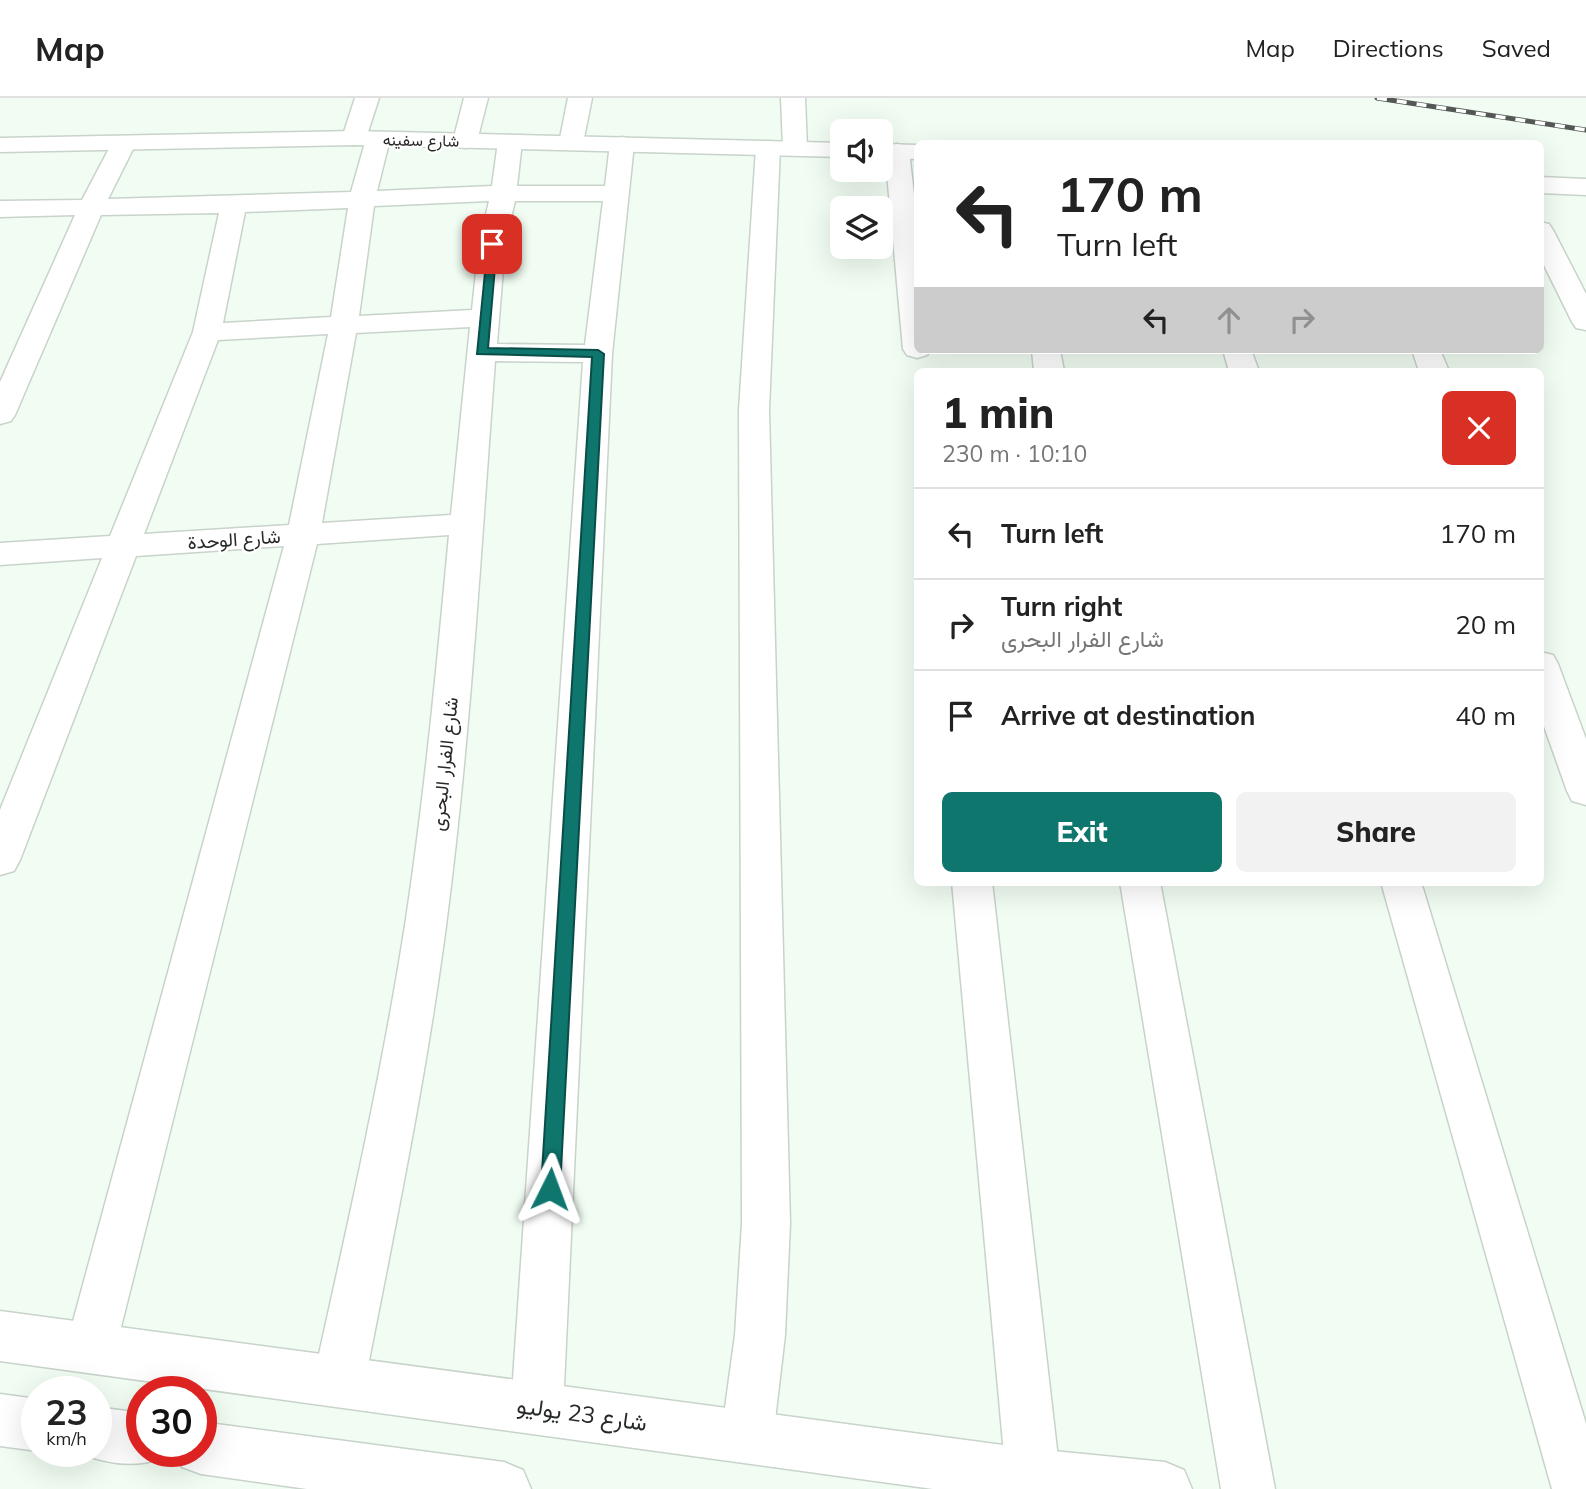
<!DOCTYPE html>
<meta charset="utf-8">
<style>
:root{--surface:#fff;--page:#f2f2f2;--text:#222;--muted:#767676;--line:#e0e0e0;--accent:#0f766e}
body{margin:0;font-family:Mulish,Vazirmatn,sans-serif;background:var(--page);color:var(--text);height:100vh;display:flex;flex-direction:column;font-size:26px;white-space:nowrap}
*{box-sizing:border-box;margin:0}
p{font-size:23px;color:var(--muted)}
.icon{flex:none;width:38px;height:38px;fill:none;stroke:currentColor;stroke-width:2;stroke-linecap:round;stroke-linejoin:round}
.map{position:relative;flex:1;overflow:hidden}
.drawer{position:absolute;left:914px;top:270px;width:630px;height:518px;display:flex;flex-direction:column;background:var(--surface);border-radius:10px;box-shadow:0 7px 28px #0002}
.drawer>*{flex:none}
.hud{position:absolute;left:914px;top:42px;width:630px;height:214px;border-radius:10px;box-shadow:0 7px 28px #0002;background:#fff;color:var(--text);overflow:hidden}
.fabs{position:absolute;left:830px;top:21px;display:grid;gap:14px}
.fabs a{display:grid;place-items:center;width:63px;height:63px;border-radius:10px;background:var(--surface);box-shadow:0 7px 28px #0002;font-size:35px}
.speed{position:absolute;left:21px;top:1278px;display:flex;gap:14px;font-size:35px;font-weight:700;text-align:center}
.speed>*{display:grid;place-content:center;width:91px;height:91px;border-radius:50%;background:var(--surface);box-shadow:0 7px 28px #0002;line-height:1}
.speed small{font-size:18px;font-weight:400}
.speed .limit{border:10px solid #d22;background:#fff;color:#111}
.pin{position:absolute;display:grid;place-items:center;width:60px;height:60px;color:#fff;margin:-30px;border-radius:14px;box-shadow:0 4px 10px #0006}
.me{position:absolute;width:77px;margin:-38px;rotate:3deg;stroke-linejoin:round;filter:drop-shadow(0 0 5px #0008)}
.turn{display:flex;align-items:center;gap:24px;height:147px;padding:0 28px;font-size:32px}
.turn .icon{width:91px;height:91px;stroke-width:2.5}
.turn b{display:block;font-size:49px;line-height:60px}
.lanes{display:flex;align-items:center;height:66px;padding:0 28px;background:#0003;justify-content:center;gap:35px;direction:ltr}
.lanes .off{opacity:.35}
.round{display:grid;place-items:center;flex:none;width:74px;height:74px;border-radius:10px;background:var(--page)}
.head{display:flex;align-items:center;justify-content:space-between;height:119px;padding:0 28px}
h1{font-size:42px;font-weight:800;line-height:52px}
.button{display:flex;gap:14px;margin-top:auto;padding:14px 28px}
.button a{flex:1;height:80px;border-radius:10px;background:var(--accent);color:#fff;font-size:28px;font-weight:800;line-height:80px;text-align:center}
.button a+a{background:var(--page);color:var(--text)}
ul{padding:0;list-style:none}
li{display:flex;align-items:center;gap:21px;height:91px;padding:0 28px;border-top:2px solid var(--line)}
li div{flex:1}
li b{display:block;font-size:26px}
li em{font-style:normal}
header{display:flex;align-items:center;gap:42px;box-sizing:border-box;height:98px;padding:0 35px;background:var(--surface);border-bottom:2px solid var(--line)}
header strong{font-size:33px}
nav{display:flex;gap:38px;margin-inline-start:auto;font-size:24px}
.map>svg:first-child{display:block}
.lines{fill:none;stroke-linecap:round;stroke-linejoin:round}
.minor-casing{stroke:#c8d3ca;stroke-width:3}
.tertiary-casing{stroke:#c8d3ca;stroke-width:3}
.minor{fill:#fff;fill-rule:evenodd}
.tertiary{fill:#fff;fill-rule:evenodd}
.rail-casing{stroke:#535854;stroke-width:5}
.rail{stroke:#fff;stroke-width:3.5;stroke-dasharray:10;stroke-linecap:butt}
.route{fill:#0f766e;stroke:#0a4d48;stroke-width:2}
.labels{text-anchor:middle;stroke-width:5;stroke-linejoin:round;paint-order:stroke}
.far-street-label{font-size:16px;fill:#262a27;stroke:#fff}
.street-label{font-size:19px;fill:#262a27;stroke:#fff}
.near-street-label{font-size:23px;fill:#262a27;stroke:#fff}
</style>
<header>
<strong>Map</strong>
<nav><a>Map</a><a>Directions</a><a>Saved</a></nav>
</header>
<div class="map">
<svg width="1586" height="1391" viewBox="0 0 1586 1391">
<rect width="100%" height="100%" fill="#f1fdf3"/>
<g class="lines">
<g class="minor-casing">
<path id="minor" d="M355,0H379L366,40L363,45L354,47L345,45L342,40Z
M464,0H488L477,43L474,48L465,50L456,48L453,43Z
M568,0H592L583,45L580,50L571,52L562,50L559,45Z
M781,0H805L807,50L804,55L795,57L786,55L783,50Z
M378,34L387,36L390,41L377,93L492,88L498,44L501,39L510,37L519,39L522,44L517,88H605L610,46L613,41L622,39L631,41L634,46L612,256L563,1310L555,1328L537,1336L519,1328L511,1310L583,264L495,263C481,449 471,634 447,820C427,976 395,1129 365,1283L357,1301L339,1309L321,1301L313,1283C347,1130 382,976 406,821C425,694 437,566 449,437L317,446L116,1249L109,1267L91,1274L73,1267L66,1249L284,448L136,458L20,762L14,773L0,777V712L102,460L0,467V445L110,438L193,234L219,115L101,117L15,317L11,323L0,326V284L75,117L0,119V103L82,102L112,45L115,40L124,38L133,40L136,45L108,101L351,94L366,41L369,36ZM489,103L479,146L472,212L359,218L374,108ZM515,103H603L585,247L497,246L505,146ZM348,110L331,219L223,225L245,114ZM470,229L451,417L322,425L356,235ZM328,236L289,427L144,436L218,242Z
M768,43L777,45L780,50L769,312L790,1125L785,1237L773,1339L766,1358L747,1365L728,1358L721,1339L735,1237L742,1125L739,312L756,50L759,45Z
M897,46L906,48L909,53L917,123V252H931L927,257L917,260L907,257L903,251L885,53L888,48Z
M1540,124L1549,126L1553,132L1586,196V232L1576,230L1572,224L1540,159Z
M1032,252H1060L1064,273H1034Z
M1223,252H1251L1259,273H1229Z
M1412,252H1440L1449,273H1419Z
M1540,554L1553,557L1558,566L1586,641V707L1572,703L1567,693L1540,617Z
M952,784H992L1060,1378L1054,1391H1012L1006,1378Z
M1120,784H1160L1275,1391H1221Z
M1381,784H1421L1586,1326V1391H1552Z"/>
</g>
<g class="tertiary-casing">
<path id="tertiary" d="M354,33L842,45V59L354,47L0,54V40Z
M880,46L917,47V61L880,60Z
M1540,79L1586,81V97L1540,95Z
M0,1213L1033,1351L1165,1364L1184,1372L1192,1391H933L0,1263Z
M0,1296L37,1301L38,1353L0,1348Z
M96,1309L142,1315V1353H163L161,1360C134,1371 104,1365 77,1354L96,1353Z
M201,1324L504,1364L523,1372L531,1391H307L201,1376L182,1369L176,1353H201Z"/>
</g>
<use href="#minor" class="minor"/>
<use href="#tertiary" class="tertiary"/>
<g class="rail-casing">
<path id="rail" d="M1377,0L1586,32"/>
</g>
<use href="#rail" class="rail"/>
</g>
<path class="route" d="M488,144L497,146L488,250L598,252L604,256L560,1091L557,1097L550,1100L543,1097L541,1091L592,259L477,256Z"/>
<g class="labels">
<g class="far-street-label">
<text transform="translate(421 42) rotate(1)" y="6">شارع سفينه</text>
</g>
<g class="street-label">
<text transform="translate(234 441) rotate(-4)" y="7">شارع الوحدة</text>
<text transform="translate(444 666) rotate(-84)" y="7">شارع الفرار البحرى</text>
</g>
<g class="near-street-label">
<text transform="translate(582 1316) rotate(8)" y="8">شارع 23 يوليو</text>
</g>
</g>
</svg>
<div class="fabs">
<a><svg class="icon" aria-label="sound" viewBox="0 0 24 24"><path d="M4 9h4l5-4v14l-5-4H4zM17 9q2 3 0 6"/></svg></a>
<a><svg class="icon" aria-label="layers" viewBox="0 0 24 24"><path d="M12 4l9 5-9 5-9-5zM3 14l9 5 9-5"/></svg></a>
</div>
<div class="speed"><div>23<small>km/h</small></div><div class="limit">30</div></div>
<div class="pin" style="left:492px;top:146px;background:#d93025"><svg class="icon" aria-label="arrive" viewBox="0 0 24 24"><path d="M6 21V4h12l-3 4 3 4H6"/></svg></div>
<svg class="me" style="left:550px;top:1091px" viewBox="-20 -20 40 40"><path d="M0-17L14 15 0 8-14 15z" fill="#0f766e" stroke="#fff" stroke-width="4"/></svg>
<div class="hud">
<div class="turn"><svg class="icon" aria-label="left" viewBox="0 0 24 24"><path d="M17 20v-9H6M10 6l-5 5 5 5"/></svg><div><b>170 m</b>Turn left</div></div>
<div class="lanes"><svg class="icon" aria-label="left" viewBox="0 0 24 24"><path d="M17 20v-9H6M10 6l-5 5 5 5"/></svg><svg class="icon off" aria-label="ahead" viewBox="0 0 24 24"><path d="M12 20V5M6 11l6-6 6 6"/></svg><svg class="icon off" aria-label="right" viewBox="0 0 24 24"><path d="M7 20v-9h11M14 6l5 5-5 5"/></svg></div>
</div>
<section class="drawer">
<div class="head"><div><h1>1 min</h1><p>230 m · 10:10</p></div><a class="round" style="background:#d93025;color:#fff"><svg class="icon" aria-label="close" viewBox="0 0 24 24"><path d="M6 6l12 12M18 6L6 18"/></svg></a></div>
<ul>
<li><svg class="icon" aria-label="left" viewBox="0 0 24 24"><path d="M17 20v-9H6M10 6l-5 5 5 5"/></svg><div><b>Turn left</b></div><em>170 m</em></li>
<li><svg class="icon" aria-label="right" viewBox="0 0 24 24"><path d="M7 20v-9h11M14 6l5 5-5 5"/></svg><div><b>Turn right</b><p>شارع الفرار البحرى</p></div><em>20 m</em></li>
<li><svg class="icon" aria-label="arrive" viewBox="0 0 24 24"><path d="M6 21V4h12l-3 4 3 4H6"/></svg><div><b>Arrive at destination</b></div><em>40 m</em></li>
</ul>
<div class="button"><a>Exit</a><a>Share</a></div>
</section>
</div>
